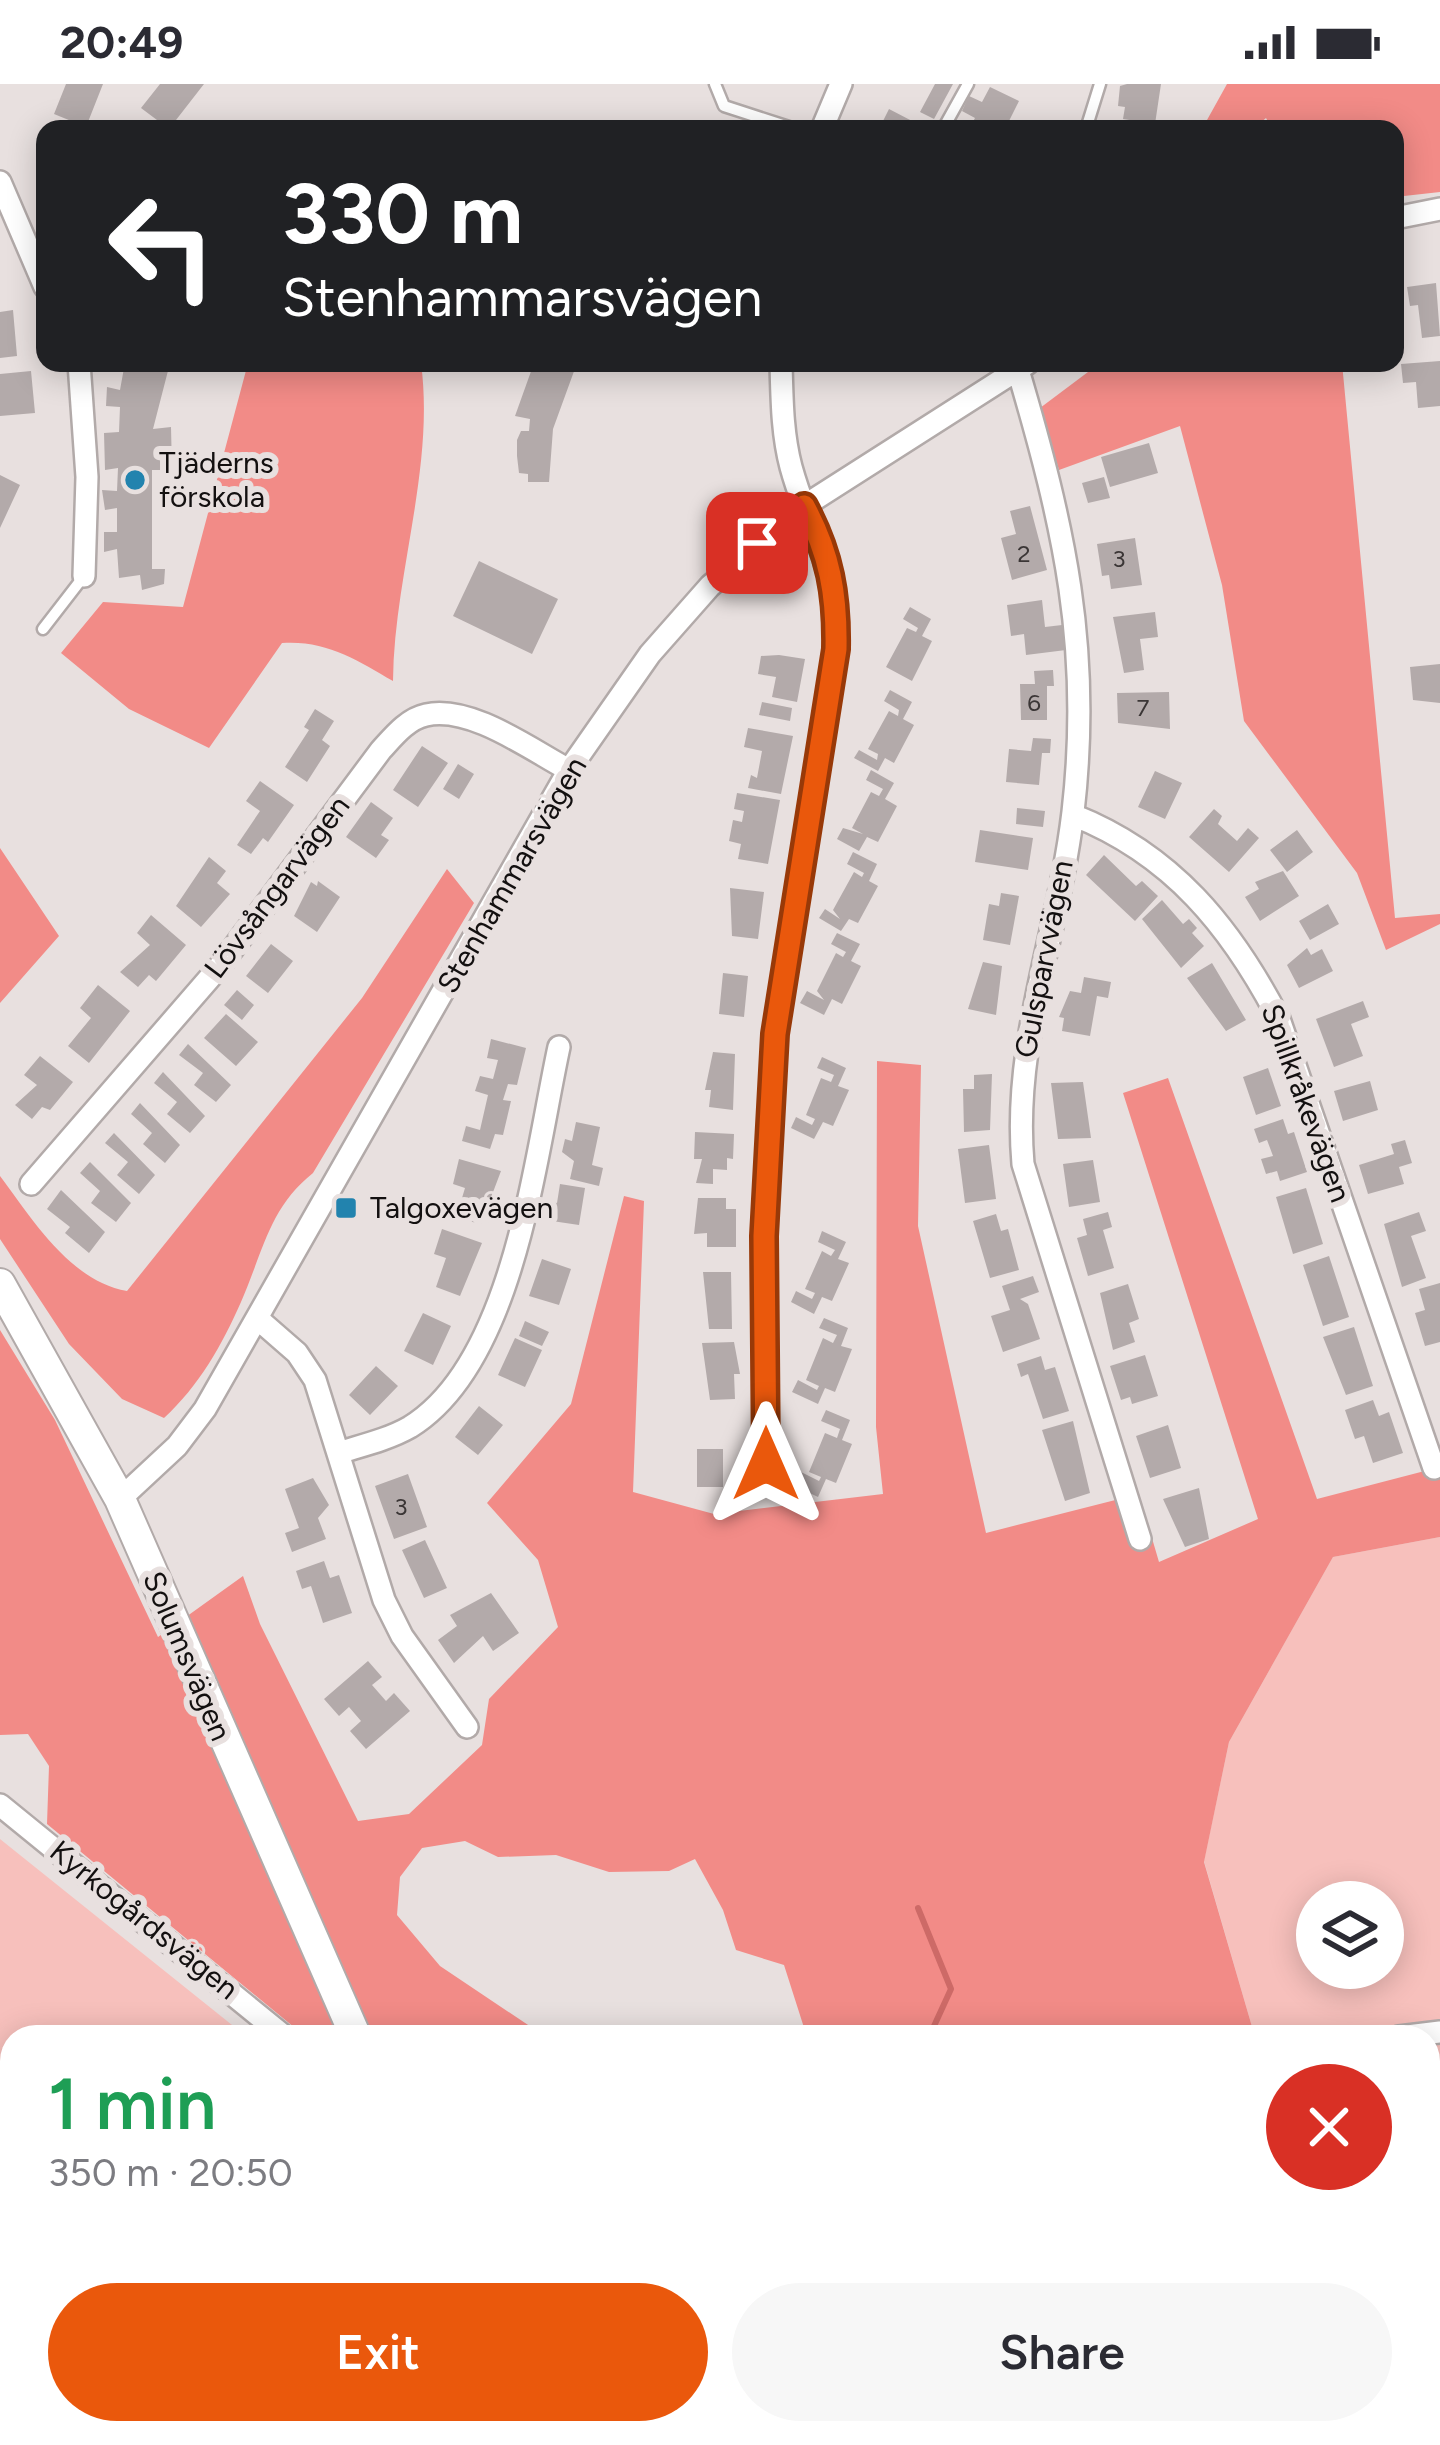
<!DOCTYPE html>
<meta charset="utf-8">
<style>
:root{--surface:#fff;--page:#f7f7f7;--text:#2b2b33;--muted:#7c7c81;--accent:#ea580c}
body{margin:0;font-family:Figtree,sans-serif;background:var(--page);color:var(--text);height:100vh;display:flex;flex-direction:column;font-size:45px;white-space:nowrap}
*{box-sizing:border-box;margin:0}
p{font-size:39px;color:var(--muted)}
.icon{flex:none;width:66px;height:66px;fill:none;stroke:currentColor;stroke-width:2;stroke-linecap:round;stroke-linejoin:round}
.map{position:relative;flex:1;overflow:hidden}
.sheet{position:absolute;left:0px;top:1941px;width:1440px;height:420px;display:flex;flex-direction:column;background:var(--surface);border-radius:36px 36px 0 0;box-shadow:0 6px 30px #0003}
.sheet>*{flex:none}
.banner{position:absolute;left:36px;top:36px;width:1368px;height:252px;border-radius:24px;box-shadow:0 6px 30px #0003;background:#202124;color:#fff;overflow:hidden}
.controls{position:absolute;left:1296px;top:1797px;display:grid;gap:24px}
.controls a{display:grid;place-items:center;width:108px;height:108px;border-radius:50%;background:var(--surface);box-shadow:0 6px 30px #0003;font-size:60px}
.pin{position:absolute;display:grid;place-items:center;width:102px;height:102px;color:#fff;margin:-51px;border-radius:24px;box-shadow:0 6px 18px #0006}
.me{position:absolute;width:132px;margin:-66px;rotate:0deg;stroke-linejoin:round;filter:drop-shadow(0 0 9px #0008)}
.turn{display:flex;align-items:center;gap:42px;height:252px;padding:0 48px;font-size:54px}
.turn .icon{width:156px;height:156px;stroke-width:2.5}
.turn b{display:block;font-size:84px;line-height:102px}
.round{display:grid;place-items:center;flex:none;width:126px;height:126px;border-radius:63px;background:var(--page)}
.overview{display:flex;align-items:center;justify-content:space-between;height:204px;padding:0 48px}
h1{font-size:72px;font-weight:600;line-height:90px;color:#1e9e55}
.action{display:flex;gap:24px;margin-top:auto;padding:24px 48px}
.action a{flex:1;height:138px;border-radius:72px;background:var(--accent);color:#fff;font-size:48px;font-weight:600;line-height:138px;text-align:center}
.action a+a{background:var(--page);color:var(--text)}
.status{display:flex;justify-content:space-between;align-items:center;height:84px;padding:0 60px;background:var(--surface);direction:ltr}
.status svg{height:33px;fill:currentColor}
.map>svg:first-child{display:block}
.green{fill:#f7c0bc;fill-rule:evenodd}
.forest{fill:#f28b87}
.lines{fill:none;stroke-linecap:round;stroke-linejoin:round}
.stream{stroke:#cd6a67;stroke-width:6}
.building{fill:#b3aaaa}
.lane-casing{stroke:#b2aaa9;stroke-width:15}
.street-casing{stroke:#b2aaa9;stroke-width:26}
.secondary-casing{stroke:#b2aaa9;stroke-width:34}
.lane{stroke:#fff;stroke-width:10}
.street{stroke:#fff;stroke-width:21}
.secondary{stroke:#fff;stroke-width:30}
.route-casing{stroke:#983908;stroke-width:30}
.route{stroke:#ea580c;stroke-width:21}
.poi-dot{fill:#2283ae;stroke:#e8e0df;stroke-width:4.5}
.labels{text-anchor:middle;stroke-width:12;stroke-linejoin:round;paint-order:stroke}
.number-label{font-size:24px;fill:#3b3636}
.poi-label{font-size:30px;fill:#131010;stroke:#e8e0df;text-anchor:start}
.street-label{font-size:30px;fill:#131010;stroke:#e8e0df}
</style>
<div class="status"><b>20:49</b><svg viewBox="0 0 49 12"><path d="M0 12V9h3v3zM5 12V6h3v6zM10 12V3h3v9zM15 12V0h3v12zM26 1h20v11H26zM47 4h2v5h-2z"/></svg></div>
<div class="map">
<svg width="1440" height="2361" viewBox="0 0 1440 2361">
<rect width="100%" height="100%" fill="#e8e0df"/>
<path class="green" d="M1440,1453V1977H1428V1953H1255L1204,1777L1229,1658L1333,1473ZM1317,1818H1383V1884H1317Z
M0,1755L247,1953H12V2349H287L284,2361H0Z"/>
<path class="forest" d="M1227,0H1440V108L1395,113V45H1272L1266,34L1253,45H1202Z
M248,279H421C435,384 394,491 393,597C357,576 326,556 282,559L209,664L129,625L61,569L103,518L183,523Z
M1100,279H1342L1395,834L1440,830V840L1386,866L1357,789L1244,637L1222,501L1180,342L1059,386L1040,324Z
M0,764L59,852L0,919Z
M447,785L474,819L313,1089C269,1124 263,1168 241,1218C222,1261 199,1302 164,1334L122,1315L69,1260L0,1155V1092C33,1136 70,1197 127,1207L362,914Z
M877,977L921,981L918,1142L986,1449L1139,1410L1159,1478L1258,1435L1123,1009L1168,994L1317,1415L1440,1383V1453L1333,1473L1229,1658L1204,1778L1255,1953H807L784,1881L736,1866L723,1826L695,1775L669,1787L609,1788L556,1771L498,1773L465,1757L422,1764L400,1793L397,1831L440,1882L546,1953H306L47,1740L49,1682L28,1650L0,1651V1246L55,1336L158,1553L243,1492L260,1540L358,1737L409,1730L482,1661L489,1615L558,1543L538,1476L487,1419L571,1320L624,1112L644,1117L633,1408L714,1430L883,1410L876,1343Z
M1428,1977H1440V2361H599L598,2349H1428Z"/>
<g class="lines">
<path class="stream" d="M918,1824L951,1905L929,1953"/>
</g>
<path class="building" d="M66,0H103L86,43L54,30Z
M160,0H204L169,45L141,24Z
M935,0H953L934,35L920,28Z
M1127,0H1161L1155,40L1123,35L1125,23L1118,22L1120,2Z
M990,3L1019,17L1005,45H969L975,34L962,27L969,12L982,18Z
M889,25L914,38L911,45H879Z
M1436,199L1440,252L1422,254L1418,221L1410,222L1407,203Z
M13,226L17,272L0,274V228Z
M1440,277V322L1418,324L1416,298L1403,299L1401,280Z
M109,279H170L153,345L171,343L172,386H152V485H165L164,500L142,506L140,491L119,494L117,465L104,468V448H117V424L105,426L102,406L117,407L118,384L105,386L104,349L119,348L120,323L106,322L107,303L120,306L124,284Z
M534,279H577L553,345L549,398H528V390L519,389L517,372V356L521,347H529L530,335L515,332Z
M31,287L35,329L0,332V290Z
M1149,359L1158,389L1110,403L1101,373Z
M0,391L20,401L0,444Z
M1104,393L1110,414L1088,419L1082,399Z
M1030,422L1047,486L1012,496L1001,454L1016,450L1010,427Z
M1135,454L1142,501L1111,505L1109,491L1102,492L1097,460Z
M479,477L558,515L532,570L453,532Z
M1042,516L1045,543L1062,541L1066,566L1026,571L1024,550L1011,552L1007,521Z
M910,523L931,535L922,552L932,557L912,597L886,583L907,544L916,548L918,544L903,535Z
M1155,528L1158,553L1140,555L1144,586L1124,589L1113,533Z
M779,571L805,575L797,618L772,613L776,593L758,590L761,572Z
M1440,580V619L1413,616L1410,583Z
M1053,586L1054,602H1047V636H1021L1020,600H1035L1034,587Z
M890,606L912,618L903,635L914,641L894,679L885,674L878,687L854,674L859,666L877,676L878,670L868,665L889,627L898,632L899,626L884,617Z
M1169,608L1170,645L1118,639L1117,609Z
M762,618L792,624L790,637L759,631Z
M315,625L334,637L322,656L330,662L307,698L285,683L309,646L304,643Z
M748,644L793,652L781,710L748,704L751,691L757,694L762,667L744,663Z
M1033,654L1051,655L1050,669H1042L1039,701L1006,698L1009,665L1031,667Z
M422,662L448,679L418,723L393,706Z
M458,680L474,690L459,715L443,705Z
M871,686L894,699L885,715L897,722L878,758L867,753L859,767L837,755L843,744L863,750L852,744L871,708L879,712L883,705L866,696Z
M1155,687L1182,699L1165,735L1138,723Z
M260,697L294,721L268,758L263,754L251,770L237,761L260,727L246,717Z
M737,709L780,716L768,780L738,775L741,760L729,757L733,736L742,738L744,727L734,725Z
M371,718L393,734L381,751L389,756L376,774L346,753Z
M1017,724L1045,727L1043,743L1016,740Z
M1214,725L1222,732L1218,740L1237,757L1248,744L1259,754L1229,788L1189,753Z
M980,746L1033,754L1028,786L975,778Z
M1297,746L1313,768L1287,788L1270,766Z
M853,768L877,780L869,797L878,802L858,839L849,835L841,847L819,834L825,825L840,835L833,826L854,788L862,793L864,789L847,780Z
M1104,771L1136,802L1142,797L1158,812L1135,837L1086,791Z
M209,773L226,787L217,799L230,810L201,843L176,822Z
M1283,787L1299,812L1260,837L1245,813L1259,805L1255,798Z
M318,797L340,813L317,848L294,832L311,798L317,802Z
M730,804L764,808L758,855L732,852Z
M1001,809L1019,812L1010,861L983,856L989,820L999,822Z
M1162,816L1183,840L1189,835L1197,844L1192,849L1204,862L1181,884L1142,835Z
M1328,820L1339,840L1310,856L1299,837Z
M151,831L186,861L156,897L149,891L138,903L120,888L150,861L137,849Z
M837,849L860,860L851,877L861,882L842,920L832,915L824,931L800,919L807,907L824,916L817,907L836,869L843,873L846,868L831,860Z
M271,860L293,877L268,909L246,892Z
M1307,864L1311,871L1322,865L1333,887L1299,904L1287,881Z
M983,878L1002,882L996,931L968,925Z
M1212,879L1246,936L1226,947L1187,894Z
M723,889L748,892L744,933L719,930Z
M1084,893L1111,898L1108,914L1097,912L1090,952L1062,947L1064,934L1059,933L1070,907L1081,909Z
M98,901L130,927L89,979L68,962L91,934L80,924Z
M237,906L254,921L242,936L224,921Z
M1363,917L1369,933L1351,940L1363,972L1334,983L1316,935Z
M226,930L258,958L236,982L204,954Z
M491,955L526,964L517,1001L508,1000L503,1016L511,1017L503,1051L495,1050L490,1065L462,1057L466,1042L480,1046L488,1011L475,1007L480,992L493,995L498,976L487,974Z
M188,960L231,1001L216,1018L194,1001L203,989L179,971Z
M713,968L735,970L733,1026L709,1023L711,1006H705Z
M40,972L73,998L50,1026L42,1023L32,1035L15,1021L37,1001L24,991Z
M822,973L846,984L838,1002L849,1006L833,1042L823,1038L814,1055L791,1044L796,1033L812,1041L815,1035L806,1031L821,994L831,998L834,991L817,984Z
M1268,984L1281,1022L1256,1031L1243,993Z
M163,988L205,1032L190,1049L167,1030L177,1018L154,999Z
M992,990L990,1046L964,1048L963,1005H974V991Z
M1370,997L1378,1026L1343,1037L1334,1007Z
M1083,998L1091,1054L1058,1055L1051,999Z
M140,1019L180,1061L165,1079L143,1060L152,1049L131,1030Z
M1283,1035L1288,1050L1294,1048L1307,1088L1280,1097L1277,1087L1266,1090L1261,1075L1273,1072L1267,1056L1259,1059L1254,1045Z
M576,1038L600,1043L592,1081L603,1084L599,1102L570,1095L574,1077L562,1068L565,1055L572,1057Z
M695,1048L734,1050L733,1075L727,1074V1086L713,1085V1100L696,1099L702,1075H694Z
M114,1049L155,1091L139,1110L117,1091L128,1078L105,1059Z
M1405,1056L1412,1079L1399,1083L1404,1100L1368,1110L1359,1081L1394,1070L1391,1060Z
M989,1061L996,1115L965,1119L958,1065Z
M459,1075L501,1087L481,1140L456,1134L465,1104L453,1100Z
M1093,1076L1100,1118L1069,1123L1063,1080Z
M90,1078L131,1119L116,1138L91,1119L100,1107L80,1089Z
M560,1100L585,1104L579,1141L552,1137L548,1117L557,1119Z
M1306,1104L1323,1160L1293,1170L1276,1113Z
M61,1106L105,1148L89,1169L65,1149L70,1143L47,1125Z
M698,1114H726V1125H736V1163H707V1149L694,1150Z
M1108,1128L1112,1143L1103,1146L1114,1184L1088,1192L1077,1154L1087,1151L1083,1135Z
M1419,1128L1426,1147L1411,1152L1426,1194L1402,1203L1384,1140Z
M996,1130L1001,1147L1008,1145L1019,1186L990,1194L973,1137Z
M442,1145L482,1159L460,1212L436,1203L446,1174L434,1170Z
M822,1147L846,1158L838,1175L849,1179L832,1217L822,1213L814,1230L791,1218L796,1207L812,1215L815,1209L805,1205L822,1167L831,1172L835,1166L818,1158Z
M1329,1172L1349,1233L1323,1242L1303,1181Z
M542,1175L571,1185L559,1221L529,1212Z
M703,1188H731L732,1245H709Z
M1033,1192L1039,1208L1020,1215L1028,1220L1040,1255L1003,1268L991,1232L1010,1226L1002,1202Z
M1440,1199V1258L1425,1262L1415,1229L1425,1226L1419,1205Z
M1128,1200L1139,1235L1129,1239L1135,1258L1113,1266L1100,1209Z
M423,1229L451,1242L433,1281L404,1267Z
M824,1234L848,1244L841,1262L852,1265L835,1308L825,1304L818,1320L792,1308L798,1296L817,1306L819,1302L806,1296L823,1254L833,1259L837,1251L819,1244Z
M525,1237L549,1248L542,1262L519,1252Z
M1354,1243L1373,1302L1346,1311L1323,1253Z
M515,1254L542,1266L525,1303L498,1291Z
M734,1258L740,1290H734L735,1315L710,1316L702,1259Z
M1145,1271L1158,1312L1132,1320L1130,1313L1121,1316L1110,1282Z
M1041,1272L1045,1286L1055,1283L1069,1327L1043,1335L1028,1290L1021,1293L1017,1280Z
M376,1282L398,1302L370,1331L349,1311Z
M1373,1316L1379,1332L1389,1328L1403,1369L1373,1379L1364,1352L1355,1355L1345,1326Z
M479,1322L503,1341L478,1371L455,1353Z
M826,1326L850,1336L842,1356L852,1360L836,1399L826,1395L818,1413L795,1402L801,1388L819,1397L821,1393L809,1388L825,1349L837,1354L840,1345L821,1337Z
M1073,1337L1090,1409L1065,1417L1042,1346Z
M1168,1341L1181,1384L1150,1394L1136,1352Z
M697,1365H723V1403H697Z
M408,1390L427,1443L394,1455L375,1402Z
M313,1394L329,1421L318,1434L326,1455L292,1468L285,1449L299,1444L285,1405Z
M1199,1404L1209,1455L1185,1463L1163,1415Z
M425,1456L447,1504L424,1514L402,1466Z
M324,1477L330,1494L339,1491L352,1529L323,1539L311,1502L302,1505L296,1487Z
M491,1509L519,1549L493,1567L483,1552L454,1579L438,1556L457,1542L450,1531Z
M368,1577L382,1593L372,1601L386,1617L394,1609L410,1627L366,1665L350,1647L361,1637L349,1623L339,1632L324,1615Z"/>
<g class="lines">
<g class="lane-casing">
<path id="lane" d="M715,0L724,22L795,45
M943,45L968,0
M1086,45L1100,0
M43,545L84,492"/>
</g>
<g class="street-casing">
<path id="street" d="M822,45L841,0
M0,98L45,203
M1395,134L1440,125
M79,279L87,393L84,492
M1018,286C1064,442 1092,564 1073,728C1059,848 1012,957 1023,1080L1140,1455
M1073,731C1172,770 1231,843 1279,935L1434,1384
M31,1100L220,882L381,666C393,653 407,635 426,631C471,621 531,666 569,686
M258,1235L297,1269L315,1296L384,1516L402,1552L467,1643
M341,1368C364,1361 389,1355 410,1343C514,1279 535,1073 559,963
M766,1380L765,1152L775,950L836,565C838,477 812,459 791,383C782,349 782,314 781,279
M120,1415L177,1362L205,1325L569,686L650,570L710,502L804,422L1028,279
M0,1721L285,1953
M1399,1953L1440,1948
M472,2349L473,2361"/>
</g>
<g class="secondary-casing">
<path id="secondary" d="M0,1200L120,1415L356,1953
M634,2349L644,2361"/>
</g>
<use href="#lane" class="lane"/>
<use href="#street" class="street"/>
<use href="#secondary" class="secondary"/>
</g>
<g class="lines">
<g class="route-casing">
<path id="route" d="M757,459L804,422C830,470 837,511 836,565L775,950L764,1152L766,1380"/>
</g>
<use href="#route" class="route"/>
</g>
<g class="poi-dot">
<circle cx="135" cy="396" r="12"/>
<rect x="334" y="1112" width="24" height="24" rx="6"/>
</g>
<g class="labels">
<g class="number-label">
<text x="1024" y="478">2</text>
<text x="1119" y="483">3</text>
<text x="1034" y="627">6</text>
<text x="1143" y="632">7</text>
<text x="401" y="1431">3</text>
</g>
<g class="poi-label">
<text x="159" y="389">Tjäderns<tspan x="159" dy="34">förskola</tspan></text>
<text x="370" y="1134">Talgoxevägen</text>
</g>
<g class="street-label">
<text transform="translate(512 791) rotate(-60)" y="10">Stenhammarsvägen</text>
<text transform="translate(277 803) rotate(-53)" y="10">Lövsångarvägen</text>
<text transform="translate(1044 875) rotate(-79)" y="10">Gulsparvvägen</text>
<text transform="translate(1306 1019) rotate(70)" y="10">Spillkråkevägen</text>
<text transform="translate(187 1572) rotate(67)" y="10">Solumsvägen</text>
<text transform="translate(144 1836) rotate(39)" y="10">Kyrkogårdsvägen</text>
</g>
</g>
</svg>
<div class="controls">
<a><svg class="icon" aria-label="layers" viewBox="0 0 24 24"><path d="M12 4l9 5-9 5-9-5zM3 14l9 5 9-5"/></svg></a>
</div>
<div class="pin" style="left:757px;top:459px;background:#d93025"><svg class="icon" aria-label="arrive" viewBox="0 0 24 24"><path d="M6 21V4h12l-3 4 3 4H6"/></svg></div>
<svg class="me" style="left:766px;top:1380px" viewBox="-20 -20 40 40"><path d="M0-17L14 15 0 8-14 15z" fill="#ea580c" stroke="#fff" stroke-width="4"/></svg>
<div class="banner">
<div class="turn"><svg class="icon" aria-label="left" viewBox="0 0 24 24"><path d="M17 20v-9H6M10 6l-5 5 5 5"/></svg><div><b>330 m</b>Stenhammarsvägen</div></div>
</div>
<section class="sheet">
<div class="overview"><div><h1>1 min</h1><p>350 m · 20:50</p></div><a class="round" style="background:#d93025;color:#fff"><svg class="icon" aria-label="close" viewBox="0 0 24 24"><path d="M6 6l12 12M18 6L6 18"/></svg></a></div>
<div class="action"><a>Exit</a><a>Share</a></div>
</section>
</div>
